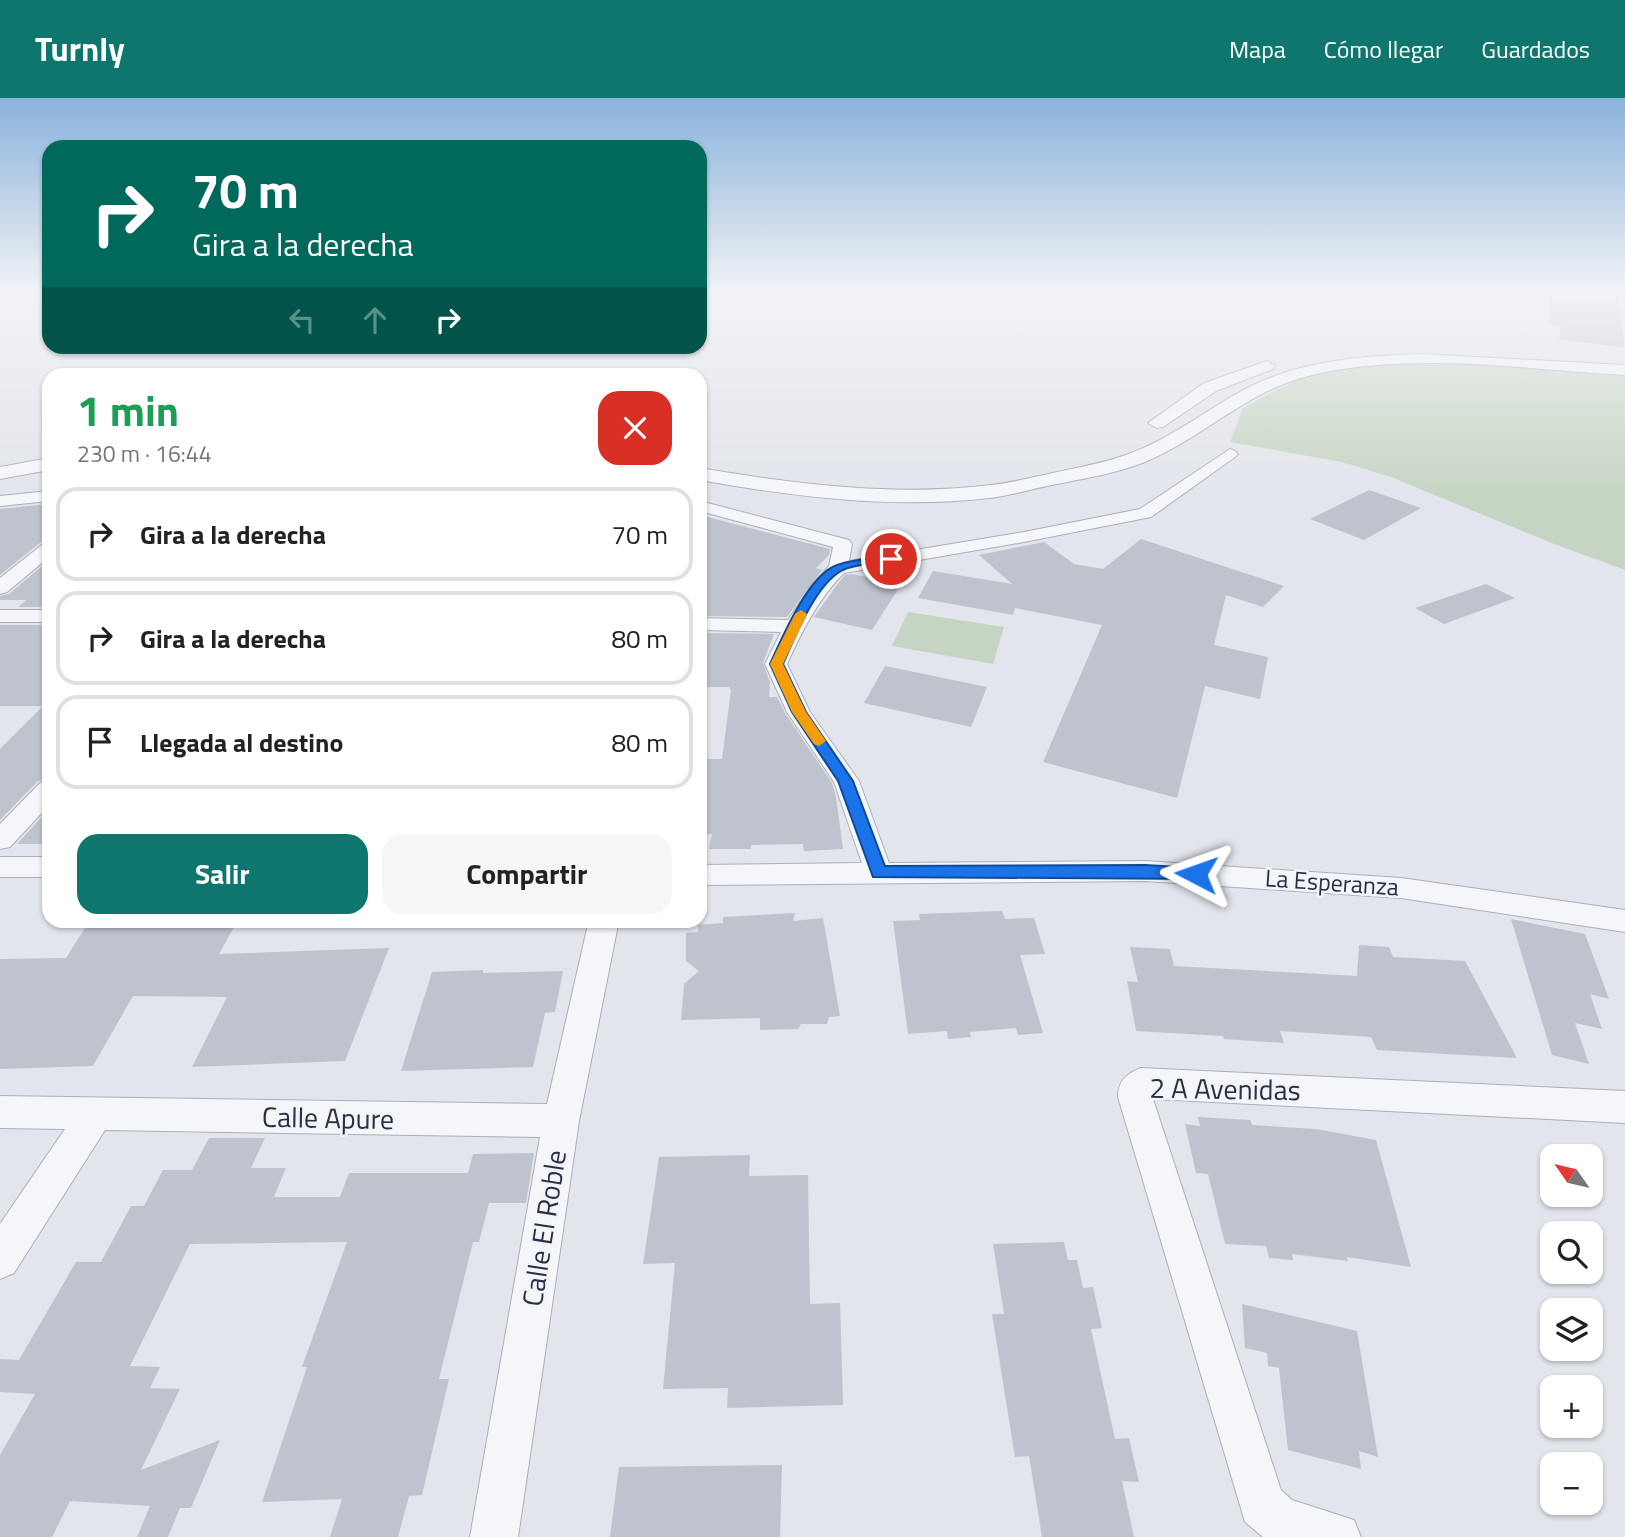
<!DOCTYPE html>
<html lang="es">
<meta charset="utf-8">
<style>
:root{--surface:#fff;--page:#f6f6f6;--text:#222;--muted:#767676;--line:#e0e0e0;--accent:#0f766e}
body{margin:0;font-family:"Titillium Web",sans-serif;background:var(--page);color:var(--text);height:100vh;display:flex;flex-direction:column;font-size:26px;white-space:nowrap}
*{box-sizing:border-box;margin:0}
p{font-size:23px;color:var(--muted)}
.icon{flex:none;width:38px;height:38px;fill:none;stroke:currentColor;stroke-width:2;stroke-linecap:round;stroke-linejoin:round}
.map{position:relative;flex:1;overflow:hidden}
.panel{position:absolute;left:42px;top:270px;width:665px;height:560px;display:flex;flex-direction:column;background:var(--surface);border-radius:21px;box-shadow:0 2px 5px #0004}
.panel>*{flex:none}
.hud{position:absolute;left:42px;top:42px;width:665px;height:214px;border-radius:21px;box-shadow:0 2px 5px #0004;background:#00695c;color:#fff;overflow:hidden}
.needle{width:46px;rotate:304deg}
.fabs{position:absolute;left:1540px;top:1046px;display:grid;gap:14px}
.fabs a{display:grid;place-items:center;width:63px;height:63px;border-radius:14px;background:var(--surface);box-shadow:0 2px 5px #0004;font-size:35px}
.pin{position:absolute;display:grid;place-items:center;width:60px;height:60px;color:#fff;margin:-30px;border:4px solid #fff;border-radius:50%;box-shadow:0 2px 7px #0007}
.me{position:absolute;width:77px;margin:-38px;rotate:274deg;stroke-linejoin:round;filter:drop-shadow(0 0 5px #0008)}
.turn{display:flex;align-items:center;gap:24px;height:147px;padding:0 35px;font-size:32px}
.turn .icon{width:91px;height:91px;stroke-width:2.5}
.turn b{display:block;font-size:49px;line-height:60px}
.lanes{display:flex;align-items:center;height:66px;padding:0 35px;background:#0003;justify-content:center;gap:35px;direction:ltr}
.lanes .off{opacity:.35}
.round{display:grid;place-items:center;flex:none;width:74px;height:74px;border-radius:21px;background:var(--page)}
.headline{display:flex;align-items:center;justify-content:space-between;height:119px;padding:0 35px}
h1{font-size:42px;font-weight:700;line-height:52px;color:#1e9e55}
.action{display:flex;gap:14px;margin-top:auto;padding:14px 35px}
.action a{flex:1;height:80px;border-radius:21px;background:var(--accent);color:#fff;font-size:28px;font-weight:700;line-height:80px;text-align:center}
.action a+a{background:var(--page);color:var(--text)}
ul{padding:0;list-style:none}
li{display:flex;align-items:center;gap:21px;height:94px;margin:0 14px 10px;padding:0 21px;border:4px solid var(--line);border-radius:21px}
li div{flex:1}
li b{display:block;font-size:26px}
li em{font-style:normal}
header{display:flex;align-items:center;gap:42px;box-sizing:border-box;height:98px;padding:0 35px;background:var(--accent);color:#fff}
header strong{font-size:33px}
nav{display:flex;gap:38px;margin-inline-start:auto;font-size:24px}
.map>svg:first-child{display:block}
.green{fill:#c6d5c3}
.building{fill:#bfc3ce}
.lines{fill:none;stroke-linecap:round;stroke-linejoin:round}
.minor-casing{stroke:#abafb9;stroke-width:2}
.tertiary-casing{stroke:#abafb9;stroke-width:2}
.minor{fill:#f5f6f9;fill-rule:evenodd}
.tertiary{fill:#f5f6f9;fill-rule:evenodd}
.route{fill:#1a73e8;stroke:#114b97;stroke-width:2}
.slow{fill:#f59e0b}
.labels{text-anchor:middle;stroke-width:5;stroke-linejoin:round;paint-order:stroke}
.street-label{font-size:24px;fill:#2a3044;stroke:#f2f4f8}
.near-street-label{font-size:28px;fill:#2a3044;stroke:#f2f4f8}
</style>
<header>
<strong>Turnly</strong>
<nav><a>Mapa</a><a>Cómo llegar</a><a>Guardados</a></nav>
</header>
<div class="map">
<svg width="1625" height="1439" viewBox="0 0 1625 1439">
<rect width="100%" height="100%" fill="#e2e5eb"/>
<path class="green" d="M1173,196H1300L1291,208L1171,197Z
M1407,262L1625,271V472L1549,444L1391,379L1342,364L1230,344L1243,310L1278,291L1309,276L1349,266Z
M908,514L1004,529L993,566L892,548Z"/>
<path class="building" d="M1550,196H1617L1625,250L1559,241L1561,228L1550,227Z
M1369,392L1421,410L1364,442L1310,421Z
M49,406V443L41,444L0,477V411Z
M700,417L830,451L829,457L816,470L822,472L787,519L706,518L707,511L700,510Z
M1141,441L1284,488L1263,509L1226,497L1214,547L1268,559L1260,601L1205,588L1177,700L1043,664L1102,527L1015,510L1013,517L918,500L933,473L1012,486L979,457L1044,444L1074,466L1103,471Z
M49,462V509H18L27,502H0V498L9,496Z
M851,476L902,485L872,532L814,519L837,487L845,477Z
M1486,486L1515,500L1444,526L1415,510Z
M0,527H49V681L38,683L0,722V651L43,608H0Z
M703,535L774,536L763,565L770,584L769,599H777L785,615L832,685L836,699L843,751L804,753L803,746L751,747V751H709L712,736H700V661H722L731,592L729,589H700Z
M885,568L987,589L971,629L864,605Z
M49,711V746H17Z
M1002,813L1005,821L1034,820L1045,856L1020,857L1043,935L1018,937L1016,930L970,934L971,939L948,941L947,933L908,936L893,823L920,822L919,816Z
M795,815L793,823L823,820L840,918L829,919L827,926H801L798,931L760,932V920L681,922L684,886L699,873L686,863V835L698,834V827L723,825V819Z
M1511,821L1585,836L1609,901L1590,896L1602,931L1575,925L1589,966L1552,957Z
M90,822H238L219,856L389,850L345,963L192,969L227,899L133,898L93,968L0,971V861L66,860Z
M1359,847L1389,849L1393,859L1465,863L1517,960L1377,952L1371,939L1280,933L1284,945L1224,941L1223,938L1136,933L1127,883L1138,884L1130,849L1170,851L1174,868L1357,878Z
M483,872V875L563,873L555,914L545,915L533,969L401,973L432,874Z
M1198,1019L1250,1022L1252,1027L1316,1031L1376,1042L1411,1169L1347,1159L1348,1163L1292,1156L1293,1162L1269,1160L1266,1148L1225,1146L1208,1076L1196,1075L1185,1026L1200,1028Z
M209,1040H265L251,1070H286L274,1099H340L349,1075H468L473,1056L534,1055L526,1105H489L479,1144H473L439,1281H449L422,1397L409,1398L398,1439H330L342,1401L262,1404L307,1269H302L347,1144L190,1146L130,1268L160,1269L150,1290L180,1291L141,1372L220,1342L191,1410H180L168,1439H137L150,1408L70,1403L52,1439H0V1357L35,1296L0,1294V1261L19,1262L76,1164H101L131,1108H144L163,1072H192Z
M750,1057L749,1078L808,1077L810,1206L840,1205L843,1307L727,1310L728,1290L663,1291L675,1165L643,1166L659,1059Z
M1064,1144L1068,1162H1077L1083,1190L1093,1189L1102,1230L1091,1231L1115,1341L1129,1340L1139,1384L1122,1383L1134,1439H1042L1029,1358L1015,1359L992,1216H1004L993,1146Z
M1242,1206L1357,1233L1378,1359L1359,1353L1361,1371L1288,1352L1279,1270L1268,1268L1267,1255L1245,1250Z
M782,1367L780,1439H610L619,1369Z"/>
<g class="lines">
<g class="minor-casing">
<path id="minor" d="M1230,351L1235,353L1238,356L1235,359L1151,419L1024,444L844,475C818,501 802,533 787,566L810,614L859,683L889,765L1145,763L1401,780L1625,812V834L1401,800L1145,783L700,787V767L862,765L834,684L787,614L765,566L781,534L700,532V520L788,522L812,487L829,468L833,449L700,413V403L849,442L852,446L849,463L1024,434L1140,411Z
M49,393V403L0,408V398Z
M49,445V459L7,494L0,496V480L43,446Z
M0,512H49V524H0Z
M49,683V707L10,749L0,751V726L40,685Z
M0,759H49V779H0Z
M589,822H619L579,1023L518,1439H470L540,1039L105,1032L14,1175L0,1181V1126L65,1031L0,1030V998L547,1006Z
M1141,970L1625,993V1025L1153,1001L1281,1392L1292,1402L1354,1422L1361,1439H1263L1245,1424L1118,999C1118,983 1127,975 1141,970Z"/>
</g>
<g class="tertiary-casing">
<path id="tertiary" d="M1422,256L1625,267V277C1521,271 1411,253 1308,278C1248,293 1202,340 1145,364C1117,375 1087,380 1057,386C1035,390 1013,397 990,400C894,411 795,399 700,382V370C795,386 894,399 991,387C1012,385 1033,379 1053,375C1079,369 1106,365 1131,355C1174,339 1210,309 1251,288C1304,262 1364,258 1422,256Z
M1267,263L1275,268L1273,271L1216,293L1163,329L1157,330L1148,325L1204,285Z
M49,360V372L0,381V369Z"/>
</g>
<use href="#minor" class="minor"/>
<use href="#tertiary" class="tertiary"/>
</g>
<linearGradient id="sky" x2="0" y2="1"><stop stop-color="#8ab2dc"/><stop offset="0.49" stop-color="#f2f3f6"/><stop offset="1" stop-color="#f2f3f6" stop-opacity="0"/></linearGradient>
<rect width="1625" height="397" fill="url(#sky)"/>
<path class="route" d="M891,458L895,459V463C879,467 855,465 841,473C815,488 795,539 783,566L806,614L853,683L885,768L1145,767L1196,770L1202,772L1205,776L1202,781L873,779L838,683L792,614L770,566C782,540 808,477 837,467C853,461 874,460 891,458Z"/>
<path class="slow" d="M801,512L807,516L783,566L806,614L826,643L819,648L814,646L792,614L770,566L795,516Z"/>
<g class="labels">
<g class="street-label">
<text transform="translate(1332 785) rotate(4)" y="8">La Esperanza</text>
</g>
<g class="near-street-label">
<text transform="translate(1225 991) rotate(1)" y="10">2 A Avenidas</text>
<text transform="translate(328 1020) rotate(1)" y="10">Calle Apure</text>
<text transform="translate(544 1130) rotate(-81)" y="10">Calle El Roble</text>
</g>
</g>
</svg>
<div class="fabs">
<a><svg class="needle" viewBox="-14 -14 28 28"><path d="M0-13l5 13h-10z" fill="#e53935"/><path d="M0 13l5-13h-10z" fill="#767676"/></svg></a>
<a><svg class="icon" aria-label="search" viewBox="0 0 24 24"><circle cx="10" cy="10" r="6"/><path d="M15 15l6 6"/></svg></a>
<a><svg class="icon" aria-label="layers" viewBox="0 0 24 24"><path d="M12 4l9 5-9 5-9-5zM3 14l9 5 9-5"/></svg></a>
<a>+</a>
<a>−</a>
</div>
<div class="pin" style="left:891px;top:461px;background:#d93025"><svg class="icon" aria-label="arrive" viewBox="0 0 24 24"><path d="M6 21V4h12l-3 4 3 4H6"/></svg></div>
<svg class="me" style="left:1196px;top:776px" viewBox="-20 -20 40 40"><path d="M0-17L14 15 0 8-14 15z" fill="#1a73e8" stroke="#fff" stroke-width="4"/></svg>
<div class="hud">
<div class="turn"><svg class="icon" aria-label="right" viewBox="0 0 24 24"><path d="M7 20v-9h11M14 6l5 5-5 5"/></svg><div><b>70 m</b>Gira a la derecha</div></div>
<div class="lanes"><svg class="icon off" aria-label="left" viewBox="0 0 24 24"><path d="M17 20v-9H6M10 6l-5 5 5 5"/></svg><svg class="icon off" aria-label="ahead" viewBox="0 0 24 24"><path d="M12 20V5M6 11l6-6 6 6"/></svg><svg class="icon" aria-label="right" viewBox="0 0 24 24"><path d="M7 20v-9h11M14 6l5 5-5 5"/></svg></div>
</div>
<section class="panel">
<div class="headline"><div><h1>1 min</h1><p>230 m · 16:44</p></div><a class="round" style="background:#d93025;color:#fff"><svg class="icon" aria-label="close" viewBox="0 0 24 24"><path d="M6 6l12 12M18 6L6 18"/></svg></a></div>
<ul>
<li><svg class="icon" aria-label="right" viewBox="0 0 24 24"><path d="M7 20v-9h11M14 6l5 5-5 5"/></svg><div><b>Gira a la derecha</b></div><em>70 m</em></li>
<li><svg class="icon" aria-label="right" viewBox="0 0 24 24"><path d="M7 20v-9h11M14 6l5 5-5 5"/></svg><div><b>Gira a la derecha</b></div><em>80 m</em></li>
<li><svg class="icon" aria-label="arrive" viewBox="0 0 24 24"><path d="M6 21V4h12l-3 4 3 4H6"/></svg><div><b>Llegada al destino</b></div><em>80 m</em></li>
</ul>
<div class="action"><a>Salir</a><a>Compartir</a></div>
</section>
</div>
